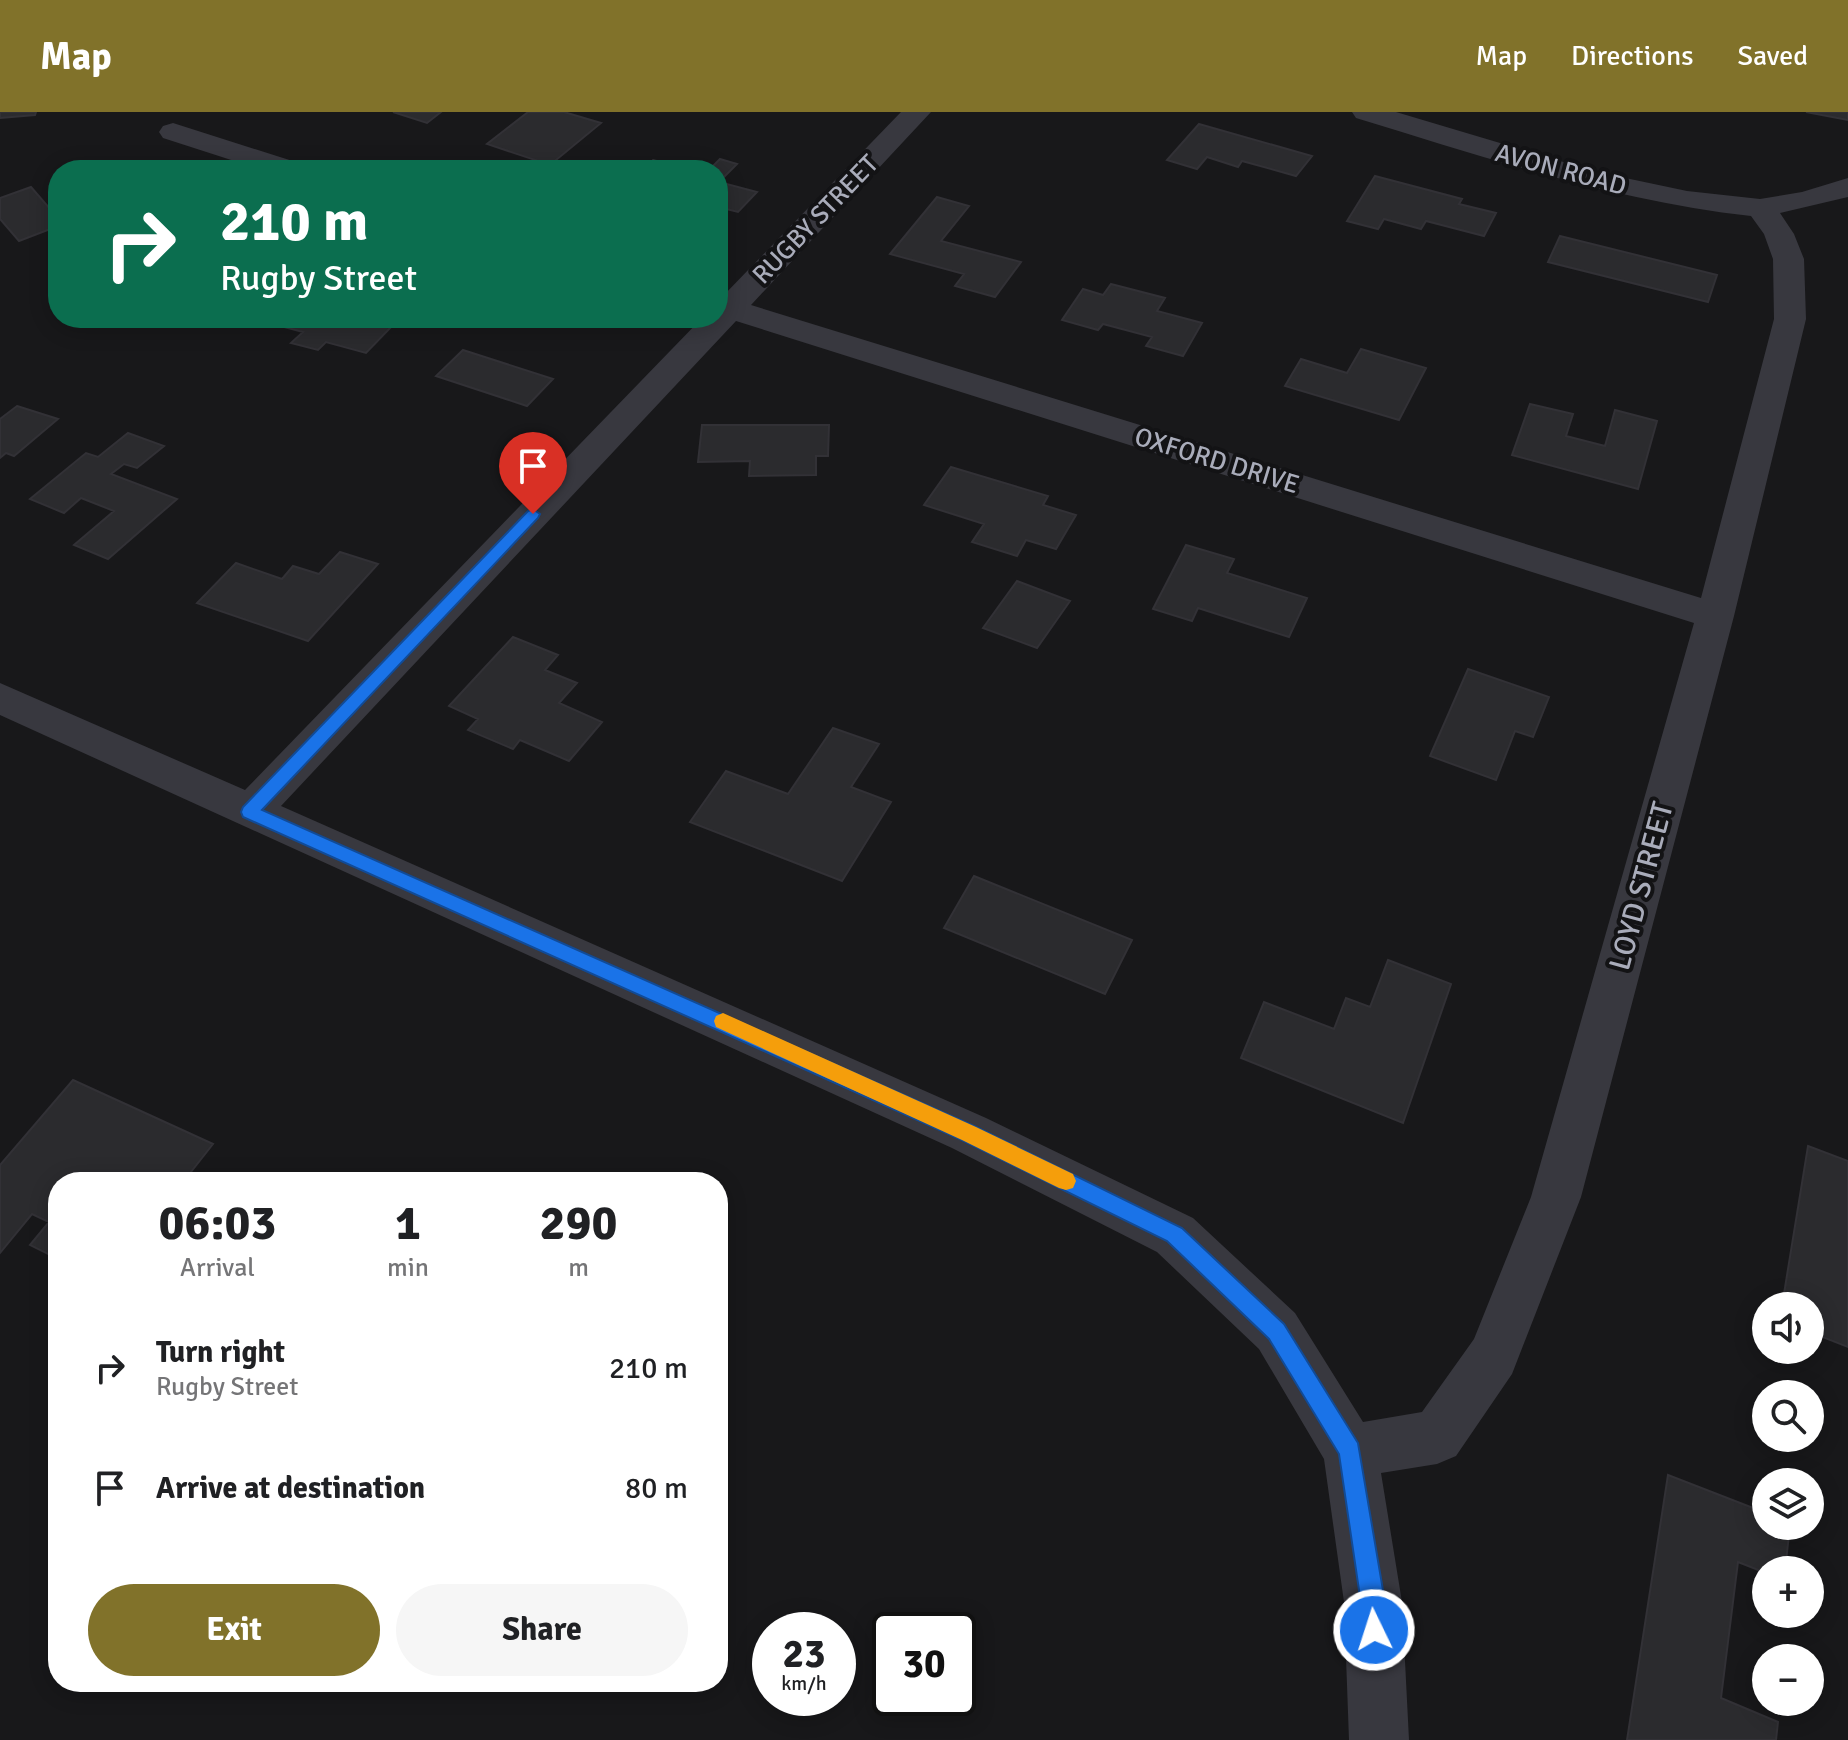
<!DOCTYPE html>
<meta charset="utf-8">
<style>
:root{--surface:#fff;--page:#f6f6f6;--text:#202124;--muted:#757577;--accent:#81722a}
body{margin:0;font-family:Signika,sans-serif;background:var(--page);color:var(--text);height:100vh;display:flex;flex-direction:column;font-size:30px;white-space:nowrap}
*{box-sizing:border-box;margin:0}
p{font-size:26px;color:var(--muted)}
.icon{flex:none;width:44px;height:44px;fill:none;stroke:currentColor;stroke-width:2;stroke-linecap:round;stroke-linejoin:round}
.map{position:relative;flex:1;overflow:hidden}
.side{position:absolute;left:48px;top:1060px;width:680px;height:520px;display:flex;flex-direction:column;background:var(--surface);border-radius:32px;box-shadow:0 4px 20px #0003}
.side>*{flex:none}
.banner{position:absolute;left:48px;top:48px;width:680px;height:168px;border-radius:32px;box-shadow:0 4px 20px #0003;background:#0b6e4f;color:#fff;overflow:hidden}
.controls{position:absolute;left:1752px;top:1180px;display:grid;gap:16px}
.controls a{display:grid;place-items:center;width:72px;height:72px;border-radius:50%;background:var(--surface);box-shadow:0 4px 20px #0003;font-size:40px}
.speed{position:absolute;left:752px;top:1500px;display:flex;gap:16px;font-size:40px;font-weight:700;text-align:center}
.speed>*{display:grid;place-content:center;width:104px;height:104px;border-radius:50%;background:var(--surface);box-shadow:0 4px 20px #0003;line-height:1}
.speed small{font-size:20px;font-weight:400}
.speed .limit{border:4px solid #111;border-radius:12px;background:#fff;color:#111}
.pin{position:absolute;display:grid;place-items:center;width:68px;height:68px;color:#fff;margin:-82px -34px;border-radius:50% 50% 50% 0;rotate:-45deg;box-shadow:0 0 8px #0007}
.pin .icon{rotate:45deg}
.me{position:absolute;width:88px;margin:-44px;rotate:356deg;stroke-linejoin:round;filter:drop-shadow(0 0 6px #0008)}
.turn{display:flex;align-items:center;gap:28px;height:168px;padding:0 40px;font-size:36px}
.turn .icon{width:104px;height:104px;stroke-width:2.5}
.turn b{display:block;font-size:56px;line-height:68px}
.eta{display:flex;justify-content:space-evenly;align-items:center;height:136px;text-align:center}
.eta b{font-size:48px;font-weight:700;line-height:56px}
.cta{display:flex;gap:16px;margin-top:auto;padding:16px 40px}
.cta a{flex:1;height:92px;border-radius:48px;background:var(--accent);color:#fff;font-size:32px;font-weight:700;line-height:92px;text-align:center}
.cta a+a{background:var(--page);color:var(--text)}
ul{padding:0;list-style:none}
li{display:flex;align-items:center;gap:24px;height:120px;padding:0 40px}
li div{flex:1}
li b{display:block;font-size:30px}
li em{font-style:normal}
header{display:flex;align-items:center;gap:48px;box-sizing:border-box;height:112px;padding:0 40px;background:var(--accent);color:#fff}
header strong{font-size:38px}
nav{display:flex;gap:44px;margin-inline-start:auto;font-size:28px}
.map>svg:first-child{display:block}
.building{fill:#2b2b2e;stroke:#323136;stroke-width:2}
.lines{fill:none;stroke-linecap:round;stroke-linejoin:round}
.minor{fill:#38383f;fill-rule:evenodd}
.route{fill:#1a73e8;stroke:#114b97;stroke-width:2}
.slow{fill:#f59e0b}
.labels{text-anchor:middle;stroke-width:8;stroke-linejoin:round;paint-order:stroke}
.far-street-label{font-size:26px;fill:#a9acba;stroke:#131315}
.street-label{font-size:30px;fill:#a9acba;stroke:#131315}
</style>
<header>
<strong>Map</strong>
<nav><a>Map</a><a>Directions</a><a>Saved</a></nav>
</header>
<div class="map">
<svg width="1848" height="1628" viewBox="0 0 1848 1628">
<rect width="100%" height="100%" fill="#18181a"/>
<path class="building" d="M0,0H36L35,3L0,6Z
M393,0H441L427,11Z
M528,0H564L601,11L550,53L487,32Z
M1806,0H1848V8Z
M1199,12L1312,44L1296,64L1242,49L1238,55L1207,45L1197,57L1167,48Z
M720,47L737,52L719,70L757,80L738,100L718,95V58H709Z
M653,48L690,58H643Z
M1375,64L1462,87L1459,92L1496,101L1484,124L1426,109L1421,117L1384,107L1378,117L1347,109Z
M31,75L58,106V114L19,129L0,107V86Z
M937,85L969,94L941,129L1021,150L995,185L955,174L964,162L890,142Z
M1560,124L1717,163L1708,190L1548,150Z
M1111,172L1165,186L1157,199L1202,211L1183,244L1146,234L1152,225L1103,212L1098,218L1062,208L1083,177L1103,183Z
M274,206H370L394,212L366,241L326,230L318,238L291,231L303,220L269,211Z
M1361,237L1426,256L1399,308L1285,274L1301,247L1347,261Z
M463,238L553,267L527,294L436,264Z
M1530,292L1573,302L1566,324L1605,334L1615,298L1657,309L1638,377L1512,343Z
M17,294L58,307L14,344L6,341L0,346V307Z
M702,313H829L828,344H816V363L749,364L750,349L698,350Z
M128,321L164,334L137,356L124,352L111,362L177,387L108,447L74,433L114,399L81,386L64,401L30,387L86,341L98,345Z
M951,355L1048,384L1043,393L1076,403L1056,437L1026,428L1017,444L972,430L984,412L924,393Z
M1186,433L1234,447L1227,461L1307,486L1289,525L1198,496L1192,509L1153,497Z
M340,440L378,452L308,529L197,491L236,451L282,467L293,454L319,462Z
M1017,469L1070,489L1037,536L983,516Z
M513,525L558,543L545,558L577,571L559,591L602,610L569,649L520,628L513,637L468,618L478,607L449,594Z
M1468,557L1549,585L1533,625L1515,619L1496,668L1430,644Z
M833,616L879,632L851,675L891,690L842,769L690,710L726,659L788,682Z
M974,764L1132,828L1105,882L944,816Z
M1388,848L1451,872L1403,1011L1241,946L1264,890L1334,917L1346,886L1370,895Z
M73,968L213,1032L183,1070H58V1147L30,1133L49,1110L32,1102L0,1141V1053Z
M1808,1034L1848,1049V1235L1810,1220V1194H1782Z
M1668,1363L1766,1401V1414H1790L1785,1458H1766V1461L1738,1450L1721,1586L1778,1610L1776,1628H1627Z"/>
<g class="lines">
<path class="minor" d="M901,0H931L751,193L1701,486L1774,207L1773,147L1764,122L1751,104C1615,89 1487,46 1356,6L1352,0H1396L1597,60L1687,79L1760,87L1802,80L1848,66V85L1780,101L1794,122L1804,147L1806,207L1734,504L1581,1085L1512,1262L1456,1344L1437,1352L1381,1361L1402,1490L1409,1628H1349L1344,1490L1324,1347L1259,1237L1157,1140L952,1036L0,603V571L245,678L702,206H718V183L722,185ZM736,209L1694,511L1531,1085L1474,1227L1422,1300L1363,1310L1295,1201L1193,1106L986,1006L281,694Z
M173,11L302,52L307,58H262L163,26L159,20L163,14Z"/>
</g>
<path class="route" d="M533,397L540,402L538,406L262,698L976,1015L1182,1116L1284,1212L1358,1331L1385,1490L1386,1518L1383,1526L1374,1530L1366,1526L1339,1342L1269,1227L1167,1129L962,1028L243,705L241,700L243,695L528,399Z"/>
<path class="slow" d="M723,901L976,1015L1073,1062L1076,1069L1073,1076L1066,1078L1059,1076L962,1028L716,915L714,909L716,904Z"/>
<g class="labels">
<g class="far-street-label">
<text transform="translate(1561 57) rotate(15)" y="9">AVON ROAD</text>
<text transform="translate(815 107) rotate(-46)" y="9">RUGBY STREET</text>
<text transform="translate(1217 348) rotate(17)" y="9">OXFORD DRIVE</text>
</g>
<g class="street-label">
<text transform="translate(1641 774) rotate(-75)" y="10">LOYD STREET</text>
</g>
</g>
</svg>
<div class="controls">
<a><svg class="icon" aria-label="sound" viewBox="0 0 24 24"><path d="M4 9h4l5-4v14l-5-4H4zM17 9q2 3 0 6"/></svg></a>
<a><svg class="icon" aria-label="search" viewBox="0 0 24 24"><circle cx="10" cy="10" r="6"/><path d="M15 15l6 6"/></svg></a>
<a><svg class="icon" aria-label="layers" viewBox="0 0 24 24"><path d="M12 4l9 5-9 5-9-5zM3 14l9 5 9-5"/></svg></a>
<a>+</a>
<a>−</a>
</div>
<div class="speed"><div>23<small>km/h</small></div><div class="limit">30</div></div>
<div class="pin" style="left:533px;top:402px;background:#d93025"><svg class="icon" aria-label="arrive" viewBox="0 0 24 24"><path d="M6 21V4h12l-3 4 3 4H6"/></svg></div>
<svg class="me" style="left:1374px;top:1518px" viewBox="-20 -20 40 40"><circle r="17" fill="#1a73e8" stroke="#fff" stroke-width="3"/><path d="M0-11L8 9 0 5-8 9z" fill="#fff"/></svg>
<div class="banner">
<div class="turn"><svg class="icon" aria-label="right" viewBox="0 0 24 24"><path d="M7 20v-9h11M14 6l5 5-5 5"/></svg><div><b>210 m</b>Rugby Street</div></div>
</div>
<section class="side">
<div class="eta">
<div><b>06:03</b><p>Arrival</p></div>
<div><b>1</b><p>min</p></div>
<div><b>290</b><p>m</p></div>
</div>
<ul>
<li><svg class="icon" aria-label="right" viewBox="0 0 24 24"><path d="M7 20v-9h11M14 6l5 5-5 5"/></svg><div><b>Turn right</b><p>Rugby Street</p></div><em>210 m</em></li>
<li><svg class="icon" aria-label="arrive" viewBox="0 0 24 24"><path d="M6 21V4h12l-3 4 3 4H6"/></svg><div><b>Arrive at destination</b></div><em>80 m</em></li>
</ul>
<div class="cta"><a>Exit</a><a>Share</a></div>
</section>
</div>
